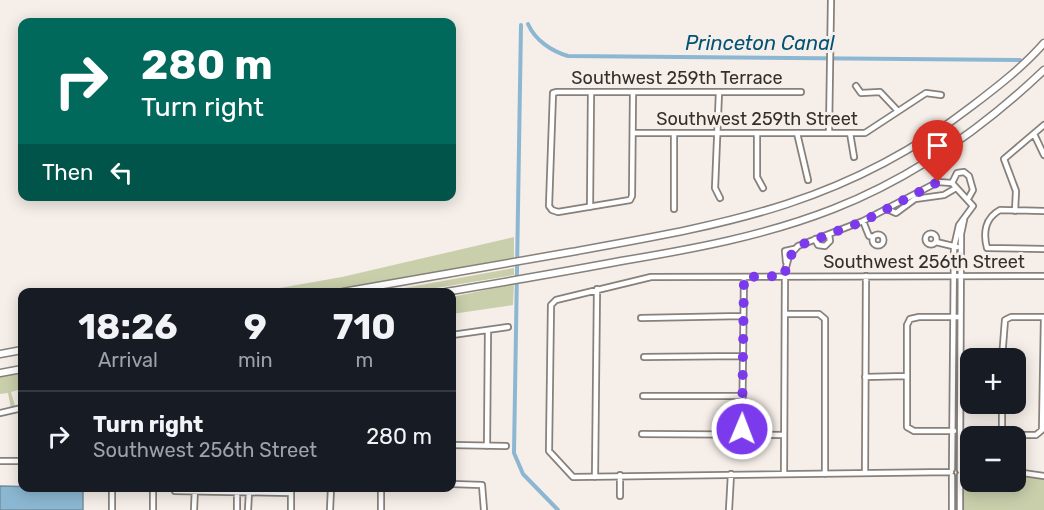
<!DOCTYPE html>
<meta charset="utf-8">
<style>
:root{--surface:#171b24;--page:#20242c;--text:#f1f3f6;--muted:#9ea1a6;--line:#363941}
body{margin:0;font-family:Rubik,sans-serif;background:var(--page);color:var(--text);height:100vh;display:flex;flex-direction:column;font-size:22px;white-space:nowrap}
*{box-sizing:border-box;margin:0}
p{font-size:20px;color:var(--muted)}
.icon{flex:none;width:33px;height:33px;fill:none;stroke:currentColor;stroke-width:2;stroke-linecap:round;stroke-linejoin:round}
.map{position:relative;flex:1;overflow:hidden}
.drawer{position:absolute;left:18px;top:288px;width:438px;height:204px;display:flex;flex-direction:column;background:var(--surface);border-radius:12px;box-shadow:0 3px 15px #0003}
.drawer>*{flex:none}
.banner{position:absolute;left:18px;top:18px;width:438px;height:183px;border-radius:12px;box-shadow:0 3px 15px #0003;background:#00695c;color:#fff;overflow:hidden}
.controls{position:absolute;left:960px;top:348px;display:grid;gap:12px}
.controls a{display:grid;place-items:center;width:66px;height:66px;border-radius:12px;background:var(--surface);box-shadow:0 3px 15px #0003;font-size:30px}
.pin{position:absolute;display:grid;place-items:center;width:51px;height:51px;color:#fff;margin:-62px -26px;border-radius:50% 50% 50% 0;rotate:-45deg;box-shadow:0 0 6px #0007}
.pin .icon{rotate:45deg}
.me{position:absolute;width:66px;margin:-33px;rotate:1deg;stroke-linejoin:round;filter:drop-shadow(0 0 4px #0008)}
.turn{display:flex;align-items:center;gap:21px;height:126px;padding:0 24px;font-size:27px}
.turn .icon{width:78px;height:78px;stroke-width:2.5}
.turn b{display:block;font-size:42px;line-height:51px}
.then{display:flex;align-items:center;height:57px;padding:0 24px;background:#0003;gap:12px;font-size:22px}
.eta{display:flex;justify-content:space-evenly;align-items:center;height:102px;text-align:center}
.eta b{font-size:36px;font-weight:700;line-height:42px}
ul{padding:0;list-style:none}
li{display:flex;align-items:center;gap:18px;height:90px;padding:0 24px;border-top:2px solid var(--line)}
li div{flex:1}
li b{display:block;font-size:22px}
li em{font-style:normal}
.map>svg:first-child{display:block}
.green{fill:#c9cfab}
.water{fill:#8cb7d2;stroke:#718ea0;stroke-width:1.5}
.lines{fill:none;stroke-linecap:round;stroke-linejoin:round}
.canal{stroke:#8cb7d2;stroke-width:4}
.minor-casing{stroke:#87807b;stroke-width:8}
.highway-casing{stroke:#87807b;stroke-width:9}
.minor{stroke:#fff;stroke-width:4.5}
.highway{stroke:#fff;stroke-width:6}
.route{stroke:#7c3aed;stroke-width:10;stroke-dasharray:0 18}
.labels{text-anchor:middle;stroke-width:6;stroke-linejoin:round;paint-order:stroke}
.street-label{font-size:18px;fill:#322f2d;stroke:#f6eee8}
.water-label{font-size:20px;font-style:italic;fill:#005276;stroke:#f6eee8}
</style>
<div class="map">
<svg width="1044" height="510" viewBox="0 0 1044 510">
<rect width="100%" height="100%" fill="#f6eee8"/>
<path class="green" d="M514,237V258L322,292H257L342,277Z
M514,268V275L412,292H382Z
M514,284L513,305L452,314V297Z
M22,373V389L11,392L15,406L11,408L8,393L0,394V377Z
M966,474H970V482H1016V475L1044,478V510H961L962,479Z"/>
<path class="water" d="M0,486L83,488V510H0Z"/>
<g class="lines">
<path class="canal" d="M528,24C535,40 551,51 568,56L1020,60
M521,25L514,453L523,474L558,510"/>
<g class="minor-casing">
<path id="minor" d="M856,86L861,93L880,92L898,111
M633,92L632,196L630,200L558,212L552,210L549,206L553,93L557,92C638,92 719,92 801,92
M719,92L715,188L720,198
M633,133H865L926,93L941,95
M674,133V209
M757,133V177L763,188
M797,133L808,180
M829,133L831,0
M850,133L854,157
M1034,134L1044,155
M952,183L957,173L964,172L969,176L973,190L968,199
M590,207L591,92
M887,209L896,213L915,199L944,195L956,188
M1015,211L1016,191L1004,159L1044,125
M1044,211L1000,210C985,218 983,233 987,248L1044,249
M863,221L869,236L873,237
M925.5 239a5.5 5.5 0 1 1 11 0a5.5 5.5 0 1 1-11 0Z
M872.5 240a5.5 5.5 0 1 1 11 0a5.5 5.5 0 1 1-11 0Z
M815,239L818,245L825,246L830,241L829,234
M936,242L957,247
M786,262L785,251L794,249
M785,314H819L825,319V474
M641,318L742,316
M452,335L508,327
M644,357L742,356
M1002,358L1005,320L1011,317H1044
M865,377L907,376
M643,396H743
M0,413L22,408
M954,431H914L907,427V325L910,319L919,317H960
M642,434L784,435
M742,435L744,277
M1002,435H1036L1042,430L1044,317
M1002,436V404
M452,445L506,446
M487,446L488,330
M0,461H22
M952,469L954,247L959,225L973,206L952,183
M960,470L961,234L964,220
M951,472L573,477L549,451L551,305L556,300L651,277L1044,276
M961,472H970
M1016,472L1044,476
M865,473L866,276
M784,474L785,271L789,256L798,246L863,221L938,182L952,183
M952,476V510
M595,477L597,289
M452,484L482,485L484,510
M175,491L291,493
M620,496V475
M112,510V488
M153,510V488
M194,510L195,488
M237,510V492
M248,510L249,492
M291,510V488
M330,510L331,488
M381,510V488
M729,510L731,474
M960,510V475"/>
</g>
<g class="highway-casing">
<path id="highway" d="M343,292C419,279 495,265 571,252C726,224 844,205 972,106C997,87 1023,67 1044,43
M446,292C504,282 563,272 621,261C693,249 764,236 833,209C912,178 983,128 1044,70
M0,354L22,350
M0,373L22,369"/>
</g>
<use href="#minor" class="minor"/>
<use href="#highway" class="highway"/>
</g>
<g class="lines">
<path class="route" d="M742,429L744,277L785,276L786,262L798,246L864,221L938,182"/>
</g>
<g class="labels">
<g class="street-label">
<text x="677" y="84">Southwest 259th Terrace</text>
<text x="757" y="125">Southwest 259th Street</text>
<text x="924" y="268">Southwest 256th Street</text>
</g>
<g class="water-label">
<text x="760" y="50">Princeton Canal</text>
</g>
</g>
</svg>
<div class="controls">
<a>+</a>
<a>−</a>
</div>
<div class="pin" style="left:938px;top:182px;background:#d93025"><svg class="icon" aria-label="arrive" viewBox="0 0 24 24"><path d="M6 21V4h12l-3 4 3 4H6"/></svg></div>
<svg class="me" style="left:742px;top:429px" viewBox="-20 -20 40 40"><circle r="17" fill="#7c3aed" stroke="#fff" stroke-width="3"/><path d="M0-11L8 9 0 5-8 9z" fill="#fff"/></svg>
<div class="banner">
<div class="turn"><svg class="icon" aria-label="right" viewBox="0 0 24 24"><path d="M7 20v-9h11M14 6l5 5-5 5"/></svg><div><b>280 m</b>Turn right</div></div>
<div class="then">Then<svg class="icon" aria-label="left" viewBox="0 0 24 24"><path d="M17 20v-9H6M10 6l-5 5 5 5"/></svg></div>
</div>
<section class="drawer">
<div class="eta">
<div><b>18:26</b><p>Arrival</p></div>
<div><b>9</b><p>min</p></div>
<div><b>710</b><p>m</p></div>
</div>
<ul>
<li><svg class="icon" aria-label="right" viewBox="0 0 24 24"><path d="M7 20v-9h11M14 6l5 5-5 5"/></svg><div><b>Turn right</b><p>Southwest 256th Street</p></div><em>280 m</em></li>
</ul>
</section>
</div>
